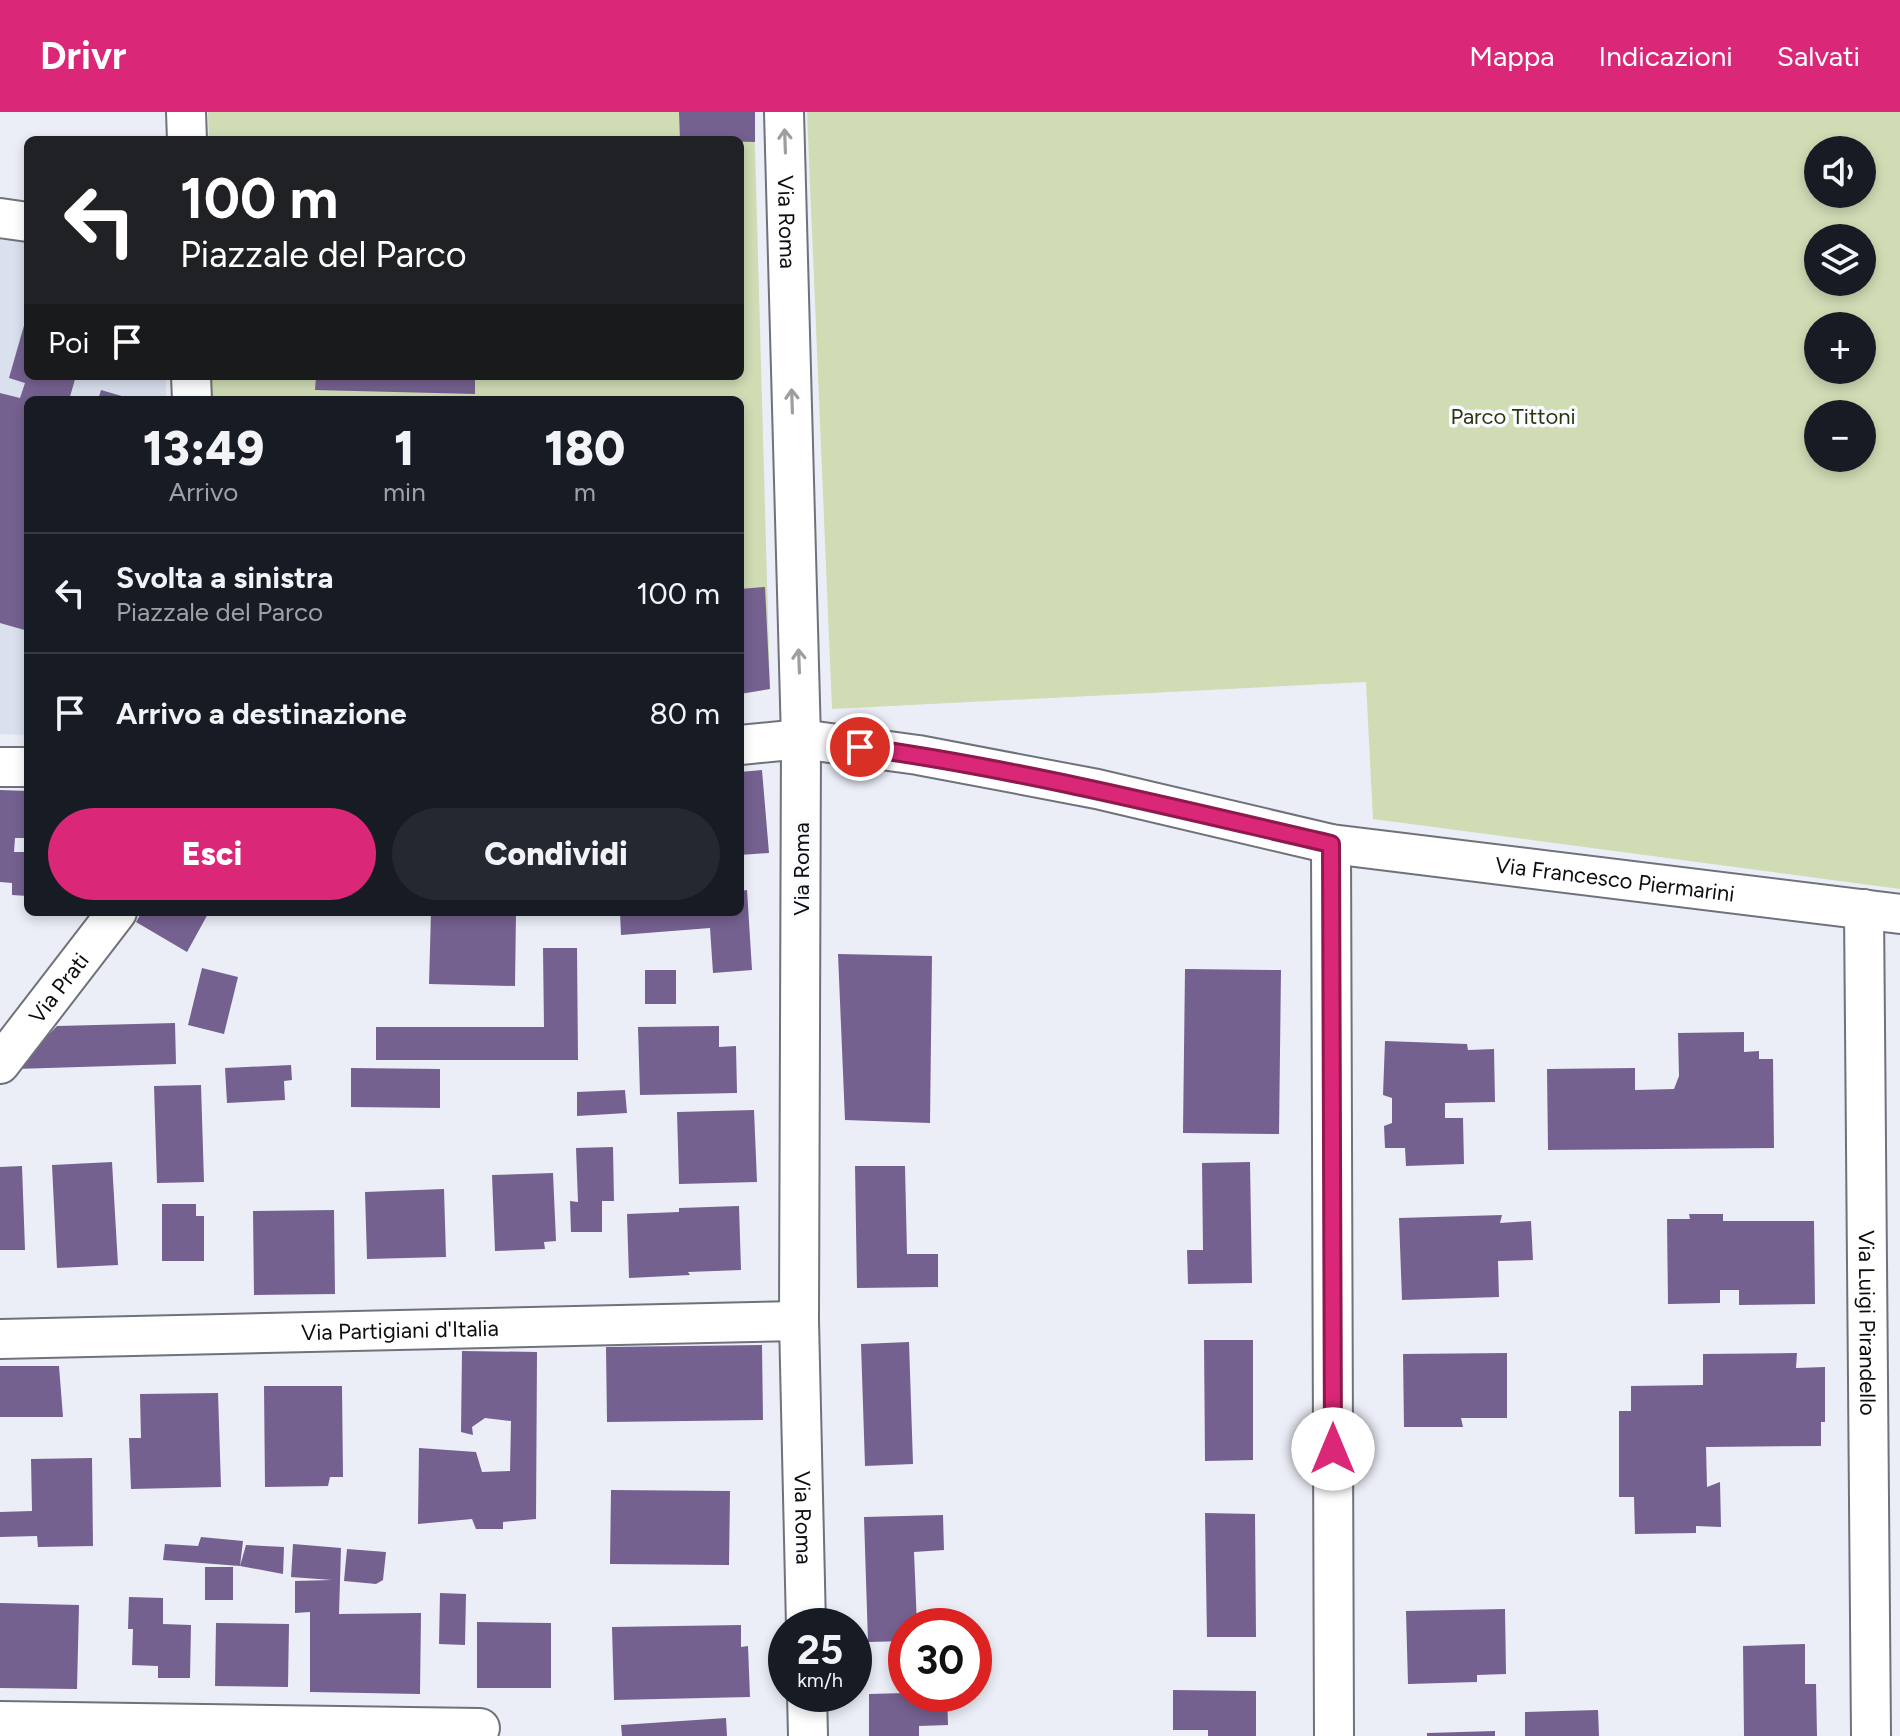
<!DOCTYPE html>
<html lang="it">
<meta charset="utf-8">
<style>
:root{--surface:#171b24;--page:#242831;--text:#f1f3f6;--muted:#9ea1a6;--line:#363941;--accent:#db2777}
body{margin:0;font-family:Figtree,sans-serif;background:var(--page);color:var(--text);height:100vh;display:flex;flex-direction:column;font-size:30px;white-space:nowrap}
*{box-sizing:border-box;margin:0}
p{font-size:26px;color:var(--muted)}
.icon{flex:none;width:44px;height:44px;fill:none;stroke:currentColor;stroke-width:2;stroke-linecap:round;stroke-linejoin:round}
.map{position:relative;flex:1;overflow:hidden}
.side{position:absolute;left:24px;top:284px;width:720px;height:520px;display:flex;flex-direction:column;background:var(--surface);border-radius:12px;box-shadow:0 4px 12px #0003}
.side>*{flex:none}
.guide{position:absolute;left:24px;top:24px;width:720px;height:244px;border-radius:12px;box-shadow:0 4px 12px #0003;background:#202124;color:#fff;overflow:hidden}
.buttons{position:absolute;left:1804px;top:24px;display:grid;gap:16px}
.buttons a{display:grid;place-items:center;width:72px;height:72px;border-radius:50%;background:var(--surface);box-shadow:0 4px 12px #0003;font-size:40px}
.speed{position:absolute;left:768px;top:1496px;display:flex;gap:16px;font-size:40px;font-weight:700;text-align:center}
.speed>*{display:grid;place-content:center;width:104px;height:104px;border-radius:50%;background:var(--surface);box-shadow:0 4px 12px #0003;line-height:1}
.speed small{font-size:20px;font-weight:400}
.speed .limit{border:12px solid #d22;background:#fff;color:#111}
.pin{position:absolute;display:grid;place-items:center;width:68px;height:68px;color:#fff;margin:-34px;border:4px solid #fff;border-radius:50%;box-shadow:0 2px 8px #0007}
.me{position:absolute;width:88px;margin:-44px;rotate:0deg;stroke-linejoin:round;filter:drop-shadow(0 0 6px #0008)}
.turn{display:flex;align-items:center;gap:28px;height:168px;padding:0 24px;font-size:36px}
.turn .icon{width:104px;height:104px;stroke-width:2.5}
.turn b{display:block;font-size:56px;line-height:68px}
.then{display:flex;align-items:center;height:76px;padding:0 24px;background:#0003;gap:16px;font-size:30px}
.eta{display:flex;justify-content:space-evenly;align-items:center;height:136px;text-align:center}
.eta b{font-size:48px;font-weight:800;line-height:56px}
.action{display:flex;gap:16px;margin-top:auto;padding:16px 24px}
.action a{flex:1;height:92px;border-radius:48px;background:var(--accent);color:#fff;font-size:32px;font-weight:800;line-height:92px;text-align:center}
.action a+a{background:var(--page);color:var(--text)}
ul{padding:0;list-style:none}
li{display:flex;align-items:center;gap:24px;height:120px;padding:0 24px;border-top:2px solid var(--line)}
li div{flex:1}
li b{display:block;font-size:30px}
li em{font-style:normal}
header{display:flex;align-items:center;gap:48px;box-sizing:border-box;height:112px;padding:0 40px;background:var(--accent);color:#fff}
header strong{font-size:38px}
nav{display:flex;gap:44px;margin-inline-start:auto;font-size:28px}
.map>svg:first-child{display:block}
.built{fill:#dae0ee}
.green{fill:#cfdcb4;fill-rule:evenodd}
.building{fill:#756190}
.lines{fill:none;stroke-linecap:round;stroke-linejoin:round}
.street-casing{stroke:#6f727a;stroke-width:42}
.street{stroke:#fff;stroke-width:38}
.oneway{stroke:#9e9e9f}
.route-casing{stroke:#8e194d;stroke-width:20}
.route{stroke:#db2777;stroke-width:14}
.labels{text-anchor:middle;stroke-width:7;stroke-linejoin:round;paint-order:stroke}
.street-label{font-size:22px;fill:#0c0d10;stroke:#fafbff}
.park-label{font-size:22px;fill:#2b360c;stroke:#fafbff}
</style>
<header>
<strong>Drivr</strong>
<nav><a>Mappa</a><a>Indicazioni</a><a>Salvati</a></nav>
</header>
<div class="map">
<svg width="1900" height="1624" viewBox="0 0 1900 1624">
<rect width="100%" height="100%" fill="#ebeef7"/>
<path class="built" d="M0,123L28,127V264H166V288H28V623L0,622Z"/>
<path class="green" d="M208,0H754L770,577L740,582V288H211L210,264H740V28H209Z
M807,0H1900V777L1373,707L1366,570L832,597ZM1818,38H1862V82H1818ZM1818,126H1862V170H1818ZM1818,214H1862V258H1818ZM1818,302H1862V346H1818Z"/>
<path class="building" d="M679,0H755V30L680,28Z
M27,203L28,264H76L69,288H28V519L0,511V281L20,286L25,271L9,266Z
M316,264H475V282L315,278Z
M101,278L132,287V288H98Z
M765,475L770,577L740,582V477Z
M762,658L769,741L740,743V660Z
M0,678L28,679V726H15L14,740H28V784L12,783V771L0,770Z
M747,778L752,858L713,861L710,816L621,823L620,800H740V779Z
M142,800H209L187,840L136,810Z
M431,800H516L515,874L429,872Z
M543,836H577L578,948H376V915H544Z
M838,842L932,844L930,1011L845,1008Z
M202,856L238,865L224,922L188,913Z
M1185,857L1281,858L1279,1022L1183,1021Z
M645,858H676V892H645Z
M175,911L176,952L15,957L57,914Z
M719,914V935L736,934L737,981L640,983L638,915Z
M1744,920V940L1759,939V947H1773L1774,1036L1548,1038L1547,957L1635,956V978L1674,977L1679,964L1678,921Z
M1385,929L1467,932L1468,938L1494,937L1495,990L1445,991V1006H1463L1464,1052L1406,1054L1405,1036H1385L1384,1014L1392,1011V986L1383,983Z
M291,953L292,968L284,969L285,988L227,991L225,956Z
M351,956L440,957V996L351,995Z
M201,973L204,1070L157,1071L154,974Z
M625,978L627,1001L577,1004V980Z
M754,998L757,1070L679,1072L677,1000Z
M613,1035L614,1089H602V1120H571L570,1089L578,1090L576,1036Z
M112,1050L118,1153L57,1156L52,1053Z
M1250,1050L1252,1171L1188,1172L1187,1138H1203L1202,1051Z
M22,1054L25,1138H0V1055Z
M855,1054H905L907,1142H938V1175L857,1176Z
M553,1061L556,1129L544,1130L545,1137L495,1139L492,1063Z
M444,1077L446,1145L367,1147L365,1080Z
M162,1092H196V1104H204V1149H162Z
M739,1094L741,1158L688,1160L690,1163L629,1166L627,1102L679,1100V1096Z
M334,1098L335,1182L254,1183L253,1099Z
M1689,1102H1723V1109H1814L1815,1192L1739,1193V1178H1720V1191L1668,1192L1667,1107H1690Z
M1502,1103L1500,1111L1531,1109L1533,1148L1498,1149L1499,1185L1402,1188L1399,1106Z
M1204,1228H1253V1348L1205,1349Z
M909,1230L913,1352L865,1354L861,1232Z
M762,1233L763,1308L607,1310L606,1235Z
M462,1239L537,1240L536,1407L503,1410V1417H476L472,1407L418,1412L419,1336L476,1340L482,1360L510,1359L511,1309L485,1306L472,1315L473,1323L461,1320Z
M1507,1241V1306H1461L1463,1315H1404L1403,1242Z
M1797,1241L1796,1256L1825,1255V1310H1821V1334L1706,1335L1707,1375L1720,1370L1721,1415L1696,1414V1421L1635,1422L1634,1385H1619V1299H1631V1274L1703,1273V1242Z
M0,1254H59L63,1305H0Z
M264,1274H342L343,1365H330L328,1374L265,1375Z
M218,1281L221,1375L131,1377L129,1326H141L140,1282Z
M92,1346L93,1434L38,1435L37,1424L0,1425V1400L32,1399L31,1347Z
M611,1378L730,1379L729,1453L610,1452Z
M1205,1401L1255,1402L1256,1525H1207Z
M943,1403L944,1438L914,1440L917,1514H906V1529L868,1530L864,1405Z
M201,1425L243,1429L240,1454L246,1433L284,1435L283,1462L240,1454L163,1448L165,1432L198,1434Z
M293,1432L341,1436L339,1502L421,1501L420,1582L310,1580V1500L295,1501V1469L332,1468L291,1465Z
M347,1437L386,1440L383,1468L376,1472L344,1469Z
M205,1455H233V1488H205Z
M440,1481L466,1482L465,1533L439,1532Z
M129,1485L163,1486V1512L191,1513L190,1566H158V1554L132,1553L133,1517H128Z
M0,1491L79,1493L77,1577L0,1576Z
M1505,1497L1506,1562L1477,1563V1570L1408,1572L1406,1499Z
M477,1510L551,1511V1576H477Z
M216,1511L289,1512L288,1575L215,1574Z
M741,1513V1535L748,1534L750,1585L614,1588L612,1515Z
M1805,1532V1572H1816L1817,1624H1744L1743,1534Z
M1173,1578L1256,1579V1624H1208V1618H1173Z
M906,1581L947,1582L948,1613L919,1614V1624H869V1582Z
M1598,1598L1599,1624H1525V1600Z
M726,1606L727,1624H622L621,1613Z
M1495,1619V1624H1427V1621Z"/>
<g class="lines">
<g class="street-casing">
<g id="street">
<path d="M186,0L187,28"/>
<path id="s1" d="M784,0L801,627L799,1209L806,1514"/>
<path d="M0,106L28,110"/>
<path d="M191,264L192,288"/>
<path id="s2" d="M740,633L801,627L918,643L1097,677L1331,732L1900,802"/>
<path d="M0,655H28"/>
<path d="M1331,732L1334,1624"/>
<path id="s3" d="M1864,797L1871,1624"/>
<path id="s4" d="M0,952L117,800"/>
<path id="s5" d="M0,1227L799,1209"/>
<path d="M807,1582L808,1624"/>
<path d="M0,1609L480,1616"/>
</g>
</g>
<use href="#street" class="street"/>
</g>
<defs><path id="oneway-shaft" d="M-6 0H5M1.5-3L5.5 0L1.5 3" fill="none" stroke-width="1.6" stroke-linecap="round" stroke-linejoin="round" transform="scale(2)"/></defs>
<g class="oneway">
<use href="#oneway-shaft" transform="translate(785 29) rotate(-92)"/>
<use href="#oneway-shaft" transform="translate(792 289) rotate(-92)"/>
<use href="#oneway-shaft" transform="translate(799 549) rotate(-92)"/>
</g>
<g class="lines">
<g class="route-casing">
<path id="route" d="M860,635C1019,657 1174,696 1331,732L1333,1337"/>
</g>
<use href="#route" class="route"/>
</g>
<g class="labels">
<g class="street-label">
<text dy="8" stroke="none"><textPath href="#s1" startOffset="110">Via Roma</textPath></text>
<text transform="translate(801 757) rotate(-90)" y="8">Via Roma</text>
<text dy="8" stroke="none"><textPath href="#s2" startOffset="888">Via Francesco Piermarini</textPath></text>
<text dy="8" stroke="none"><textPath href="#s4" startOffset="96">Via Prati</textPath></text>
<text dy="8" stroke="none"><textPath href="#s3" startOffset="414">Via Luigi Pirandello</textPath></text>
<text dy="8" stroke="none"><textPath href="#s5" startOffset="400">Via Partigiani d'Italia</textPath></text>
<text dy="8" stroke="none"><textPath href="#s1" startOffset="1406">Via Roma</textPath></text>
</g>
<g class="park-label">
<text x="1513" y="312">Parco Tittoni</text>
</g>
</g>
</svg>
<div class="buttons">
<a><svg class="icon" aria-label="sound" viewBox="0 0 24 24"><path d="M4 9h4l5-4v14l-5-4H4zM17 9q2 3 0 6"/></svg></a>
<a><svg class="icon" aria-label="layers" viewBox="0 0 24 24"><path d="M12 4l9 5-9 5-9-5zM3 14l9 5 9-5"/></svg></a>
<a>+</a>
<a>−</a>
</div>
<div class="speed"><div>25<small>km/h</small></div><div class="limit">30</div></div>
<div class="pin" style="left:860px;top:635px;background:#d93025"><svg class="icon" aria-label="arrive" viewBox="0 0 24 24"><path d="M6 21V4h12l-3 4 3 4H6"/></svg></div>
<svg class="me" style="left:1333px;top:1337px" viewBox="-20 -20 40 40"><circle r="19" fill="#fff"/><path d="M0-13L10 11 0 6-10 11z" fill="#db2777"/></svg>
<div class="guide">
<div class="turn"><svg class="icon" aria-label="left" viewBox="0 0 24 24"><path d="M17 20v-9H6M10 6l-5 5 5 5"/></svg><div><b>100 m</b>Piazzale del Parco</div></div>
<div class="then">Poi<svg class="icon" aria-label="arrive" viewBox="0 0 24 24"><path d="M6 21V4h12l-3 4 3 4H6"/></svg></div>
</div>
<section class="side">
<div class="eta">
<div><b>13:49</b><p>Arrivo</p></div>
<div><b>1</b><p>min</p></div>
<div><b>180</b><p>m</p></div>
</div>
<ul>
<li><svg class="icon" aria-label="left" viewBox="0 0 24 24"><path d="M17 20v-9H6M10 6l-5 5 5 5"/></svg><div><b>Svolta a sinistra</b><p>Piazzale del Parco</p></div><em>100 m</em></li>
<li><svg class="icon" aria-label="arrive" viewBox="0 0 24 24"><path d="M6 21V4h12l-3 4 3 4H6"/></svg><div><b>Arrivo a destinazione</b></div><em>80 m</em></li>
</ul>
<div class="action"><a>Esci</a><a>Condividi</a></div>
</section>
</div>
